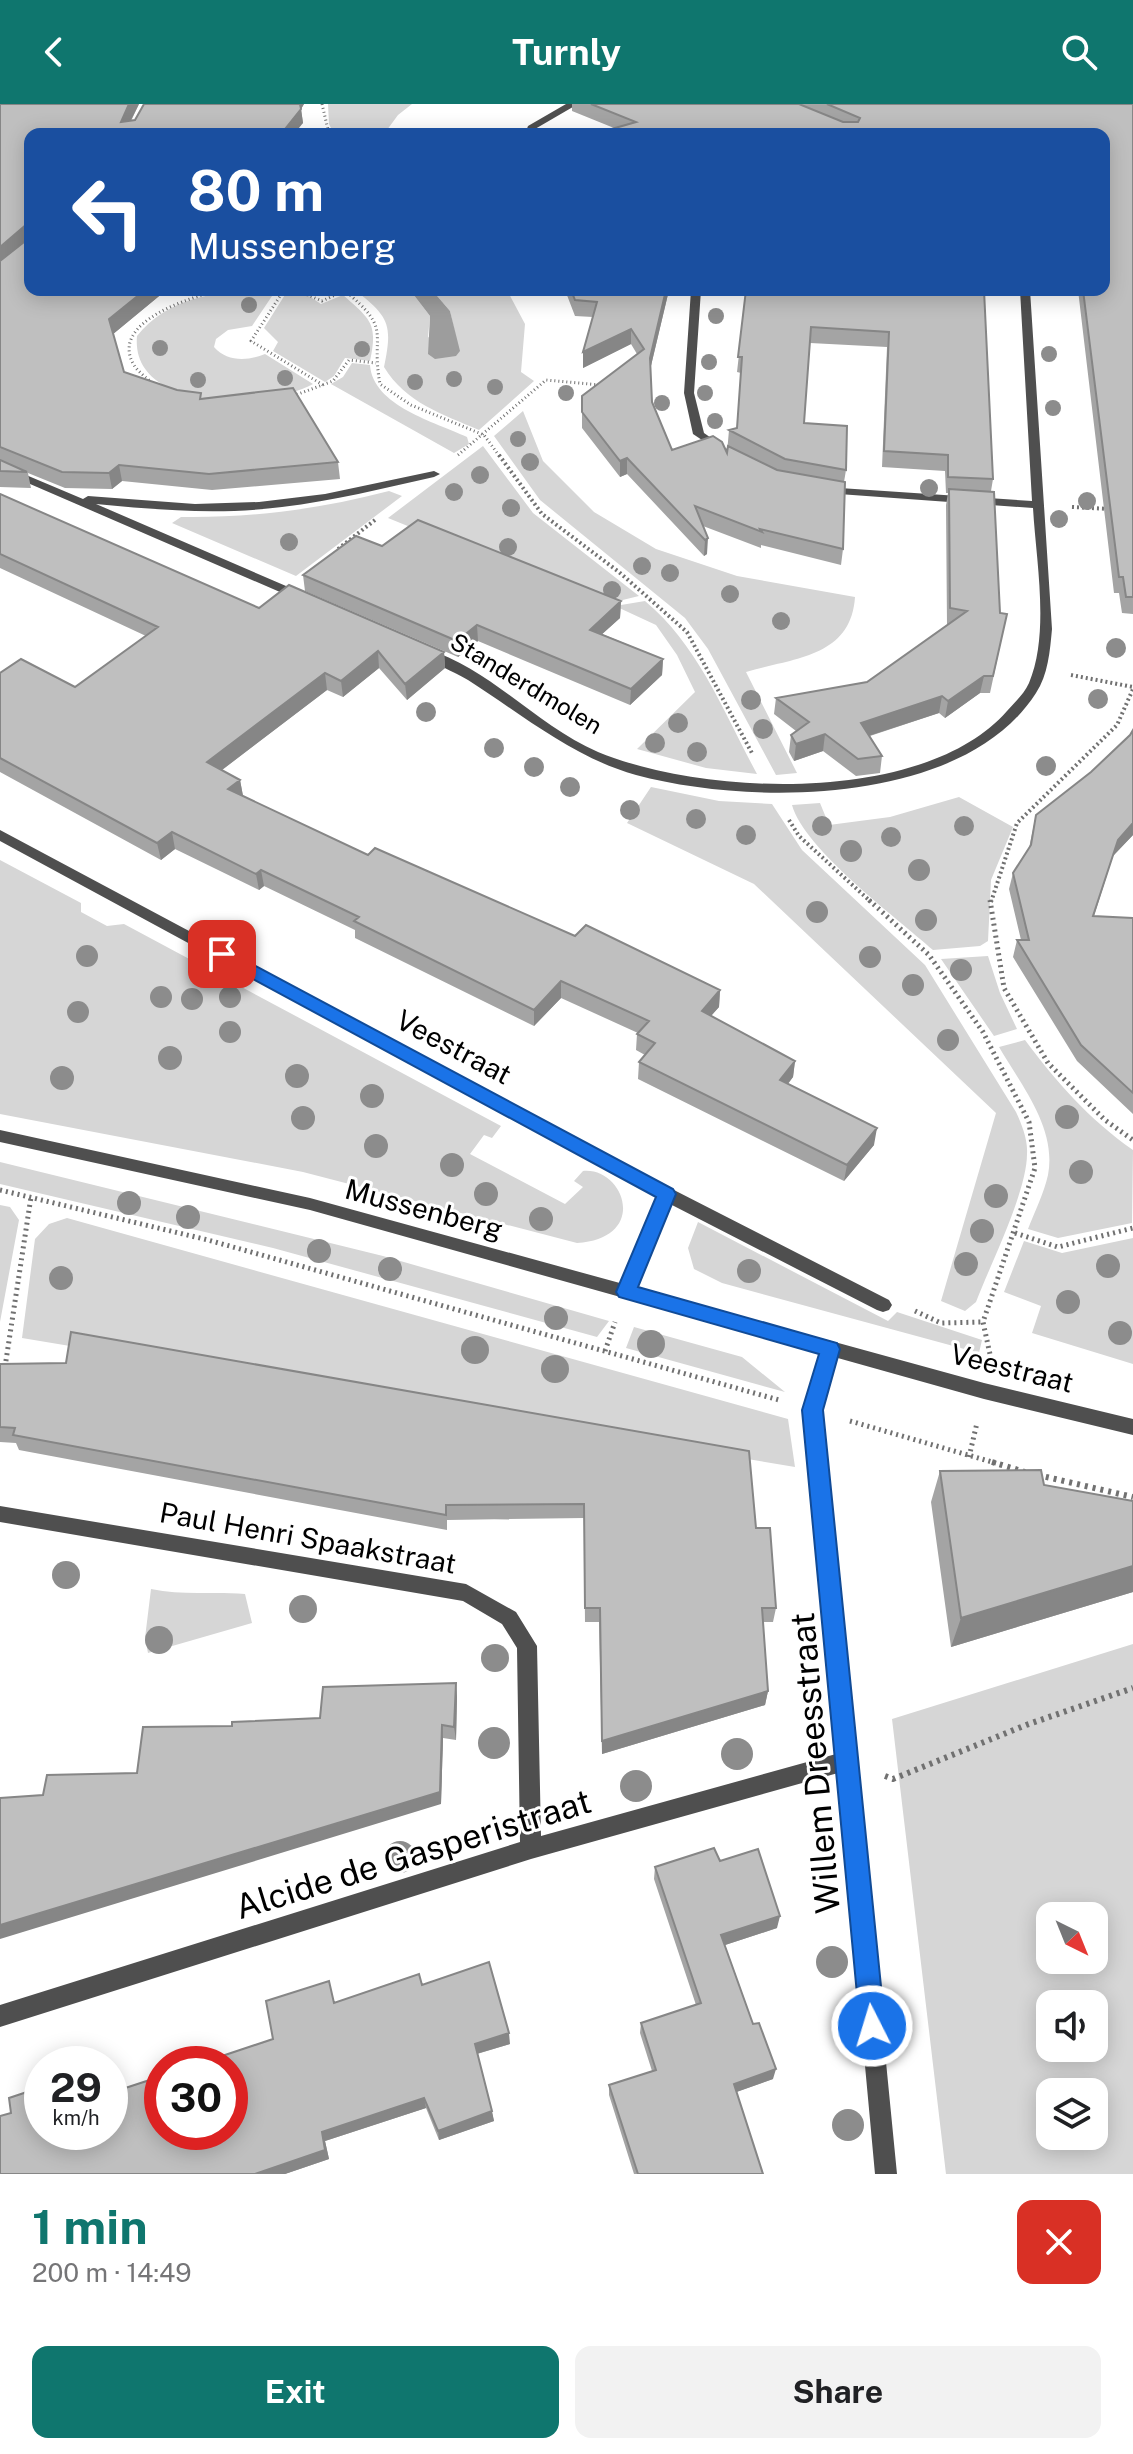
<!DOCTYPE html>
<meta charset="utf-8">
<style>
:root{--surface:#fff;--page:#f2f2f2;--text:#202124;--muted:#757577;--accent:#0f766e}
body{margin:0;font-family:"Public Sans",sans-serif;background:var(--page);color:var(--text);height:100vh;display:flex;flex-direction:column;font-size:30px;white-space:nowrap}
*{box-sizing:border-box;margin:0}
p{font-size:26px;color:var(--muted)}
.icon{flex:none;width:44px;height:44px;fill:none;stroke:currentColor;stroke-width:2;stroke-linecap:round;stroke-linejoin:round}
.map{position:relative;height:2070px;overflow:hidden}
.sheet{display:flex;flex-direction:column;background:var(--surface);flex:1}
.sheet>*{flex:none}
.banner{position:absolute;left:24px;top:24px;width:1086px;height:168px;border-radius:16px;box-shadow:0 4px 20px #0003;background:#1a4fa0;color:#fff;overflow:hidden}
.needle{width:52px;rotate:137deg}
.buttons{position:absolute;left:1036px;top:1798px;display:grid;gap:16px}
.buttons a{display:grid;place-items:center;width:72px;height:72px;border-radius:16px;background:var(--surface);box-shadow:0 4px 20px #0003;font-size:40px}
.speed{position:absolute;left:24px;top:1942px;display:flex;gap:16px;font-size:40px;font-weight:700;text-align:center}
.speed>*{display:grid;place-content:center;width:104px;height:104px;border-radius:50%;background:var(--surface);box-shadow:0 4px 20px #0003;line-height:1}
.speed small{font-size:20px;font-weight:400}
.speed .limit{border:12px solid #d22;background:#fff;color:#111}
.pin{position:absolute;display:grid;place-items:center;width:68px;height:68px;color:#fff;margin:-34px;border-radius:16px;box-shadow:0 4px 12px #0006}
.me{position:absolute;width:88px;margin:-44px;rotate:355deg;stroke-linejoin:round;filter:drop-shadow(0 0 6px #0008)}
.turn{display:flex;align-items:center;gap:28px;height:168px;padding:0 32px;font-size:36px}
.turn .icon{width:104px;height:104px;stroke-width:2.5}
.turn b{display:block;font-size:56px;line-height:68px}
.round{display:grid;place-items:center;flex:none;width:84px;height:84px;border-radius:16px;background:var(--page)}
.overview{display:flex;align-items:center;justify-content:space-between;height:136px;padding:0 32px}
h1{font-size:48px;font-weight:700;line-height:60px;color:var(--accent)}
.primary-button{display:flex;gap:16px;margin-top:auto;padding:16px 32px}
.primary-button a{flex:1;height:92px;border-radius:16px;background:var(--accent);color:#fff;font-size:32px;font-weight:700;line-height:92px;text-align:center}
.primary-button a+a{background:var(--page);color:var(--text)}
header{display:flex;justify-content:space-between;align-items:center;height:104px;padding:0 32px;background:var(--accent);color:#fff;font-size:36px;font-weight:700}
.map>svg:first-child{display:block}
.green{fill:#d6d6d6;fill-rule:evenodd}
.water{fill:#9d9d9d}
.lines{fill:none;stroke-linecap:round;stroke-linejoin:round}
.path-far3{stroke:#717171;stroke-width:3;stroke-dasharray:1 3;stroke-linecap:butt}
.path-far2{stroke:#717171;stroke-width:4;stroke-dasharray:2 3;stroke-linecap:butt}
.path-far1{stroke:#717171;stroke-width:5;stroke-dasharray:2 4;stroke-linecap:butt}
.path{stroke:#717171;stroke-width:6;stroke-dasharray:3 5;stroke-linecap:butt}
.minor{fill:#4f4f4f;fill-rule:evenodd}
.tertiary{fill:#4f4f4f;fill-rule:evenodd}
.tree{fill:#8c8c8c}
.wall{fill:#a4a4a4}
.shaded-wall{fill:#868686}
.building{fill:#bfbfbf;stroke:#868686;stroke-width:2}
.route{fill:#1a73e8;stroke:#114b97;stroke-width:2}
.labels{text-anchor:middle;stroke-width:6;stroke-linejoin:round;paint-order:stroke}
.far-street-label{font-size:24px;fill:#000;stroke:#fff}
.street-label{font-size:28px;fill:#000;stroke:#fff}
.near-street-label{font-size:34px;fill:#000;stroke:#fff}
</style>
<header><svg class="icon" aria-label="back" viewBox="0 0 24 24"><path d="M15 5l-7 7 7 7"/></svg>Turnly<svg class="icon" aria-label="search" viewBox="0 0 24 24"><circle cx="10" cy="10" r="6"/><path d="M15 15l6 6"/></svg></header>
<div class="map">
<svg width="1133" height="2070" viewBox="0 0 1133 2070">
<rect width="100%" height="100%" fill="#fff"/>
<path class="green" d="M328,0H412L398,11L384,30H334L329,20Z
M276,186L252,222L228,226L216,235L214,243C227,258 248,257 265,250L313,280C268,305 130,309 137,232C171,190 225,186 276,186Z
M288,186L306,190L321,200L343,191C371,216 378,219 370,257L345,254L334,272L325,278L273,247L278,238L264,224Z
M355,186H410L430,212L428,233L459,247L450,207L432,186H507L525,220L521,268L534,277L479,326C442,310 406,299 384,263C393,220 389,213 355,186Z
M352,259L370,261C373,302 435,318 467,333L469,340L454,349L331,280L343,273Z
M523,307L543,357L594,408L656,445L737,472L855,493C851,554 792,554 746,568L797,669L776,671L708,545L685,514L540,396L494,332Z
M483,342L533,409L639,492L602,501L388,414Z
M389,387L402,392L296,472L172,419L181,413C253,414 320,405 389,387Z
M645,497C699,542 724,609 757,670L706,664L637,645L695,588L677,551L656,521L615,502Z
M651,683L719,697L772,700L802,746L925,861L1016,1008C1022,1021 1028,1036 1027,1050C1027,1088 990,1161 976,1198L965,1207L941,1197L996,1009L754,780L627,719Z
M959,693L1013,723L991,776L988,837L980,842L933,846C897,814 804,745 792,701L820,699L829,721L890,713Z
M0,756L81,799V808L107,822L124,820L501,1022L492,1034L484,1031L470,1050L565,1100L583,1083L574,1077L583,1067C624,1063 650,1134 577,1139L303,1068L0,1010Z
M988,852L1000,889L1017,925L994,932L941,855Z
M1025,936C1057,979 1089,1015 1133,1046L1132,1119L1058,1134L1028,1125C1035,1107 1044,1089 1048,1071C1057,1024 1021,981 999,943Z
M0,1058L383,1152L609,1217L597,1233L273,1144L0,1080Z
M0,1101L10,1103L19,1116L0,1218Z
M67,1114L788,1315L795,1363L22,1234L35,1135L49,1120Z
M698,1118L888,1217L897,1208L982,1236L979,1249L722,1179L694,1165L688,1144Z
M1133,1134V1260L1032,1229L1041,1202L1004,1188L1024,1137L1062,1149Z
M634,1223L742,1253L785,1288L626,1244Z
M151,1485C182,1492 213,1487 245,1490L252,1519L148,1549L145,1534Z
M1133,1540V2070H946L892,1615ZM1050,1812H1094V1856H1050ZM1050,1900H1094V1944H1050ZM1050,1988H1094V2032H1050Z"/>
<path class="water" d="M410,186H432L450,207L460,247L456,252L435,255L428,250L430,212Z"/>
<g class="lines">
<path class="path-far3" d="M322,0L329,30
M284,186L251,237L323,281
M296,186L322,197L344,187
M344,186C394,227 370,227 380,280L411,301L484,331L500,353
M152,279C147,274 138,268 134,261C108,218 192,193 220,186
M293,292L333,277L349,256L376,259
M458,351L546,276L600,281"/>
<path class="path-far2" d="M499,351L542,410L619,468L687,528L753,651
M1072,403L1109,405
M338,445L375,416
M1071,571L1133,583
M789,716L799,732L871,798
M991,798L1017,719L1117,621L1133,585"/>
<path class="path-far1" d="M869,796L929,851L983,928L1029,1018L1035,1064L983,1218L991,1255
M990,796L1004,884L1048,959L1105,1016L1133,1036
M0,1086L208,1136L779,1296
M1015,1129L1058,1143L1133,1124
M915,1207L941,1219L983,1218
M605,1247L615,1218
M5,1263L31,1093
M850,1317L999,1360
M969,1353L977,1319"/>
<path class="path" d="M992,1358L1025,1368
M1038,1371L1133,1393
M885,1672L893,1675L1026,1621L1133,1584"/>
<path class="minor" d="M566,0H578L535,25V30H525L528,22Z
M691,186H701L694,289L704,329L727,345V349L723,350L693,330L684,289Z
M1020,186H1030L1052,525C1050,547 1048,571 1036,589C964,702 751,702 636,671C572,653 523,611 468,576C453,567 433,560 421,549L427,545C491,565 537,622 598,648C704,692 925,701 1007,607C1015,598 1024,590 1029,579C1050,529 1036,457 1033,404L825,389L819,386L825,383L1032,397Z
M0,360L83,395L88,392L195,400L259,398L325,390L434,367L440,370L434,373C384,384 333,397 282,403C220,411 158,406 96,400L307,491V497L303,498L0,367Z
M0,726L672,1085L889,1196L892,1201L889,1206L883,1208L877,1206L670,1100L632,1193L626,1195L620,1193L617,1188L657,1093L0,737Z
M830,1238L836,1240L839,1245L822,1306L897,2070H875L838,1669L531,1755L0,1923V1901L520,1738L517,1544L502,1520L463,1497L0,1418V1402L466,1480L516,1508L537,1542L541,1732L836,1650L804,1306L821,1245L824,1240Z"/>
<path class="tertiary" d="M0,1026L310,1094L984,1279L1133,1315V1331L984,1295L310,1106L0,1038Z"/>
</g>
<g class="tree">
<circle cx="249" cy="201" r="8"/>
<circle cx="716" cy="212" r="8"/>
<circle cx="160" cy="244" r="8"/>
<circle cx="362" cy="245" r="8"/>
<circle cx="1049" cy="250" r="8"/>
<circle cx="709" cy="258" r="8"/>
<circle cx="285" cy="274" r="8"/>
<circle cx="454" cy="275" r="8"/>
<circle cx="198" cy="276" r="8"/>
<circle cx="415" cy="278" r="8"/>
<circle cx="495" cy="283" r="8"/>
<circle cx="566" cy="289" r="8"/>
<circle cx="705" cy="289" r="8"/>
<circle cx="662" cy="299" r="8"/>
<circle cx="1053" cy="304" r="8"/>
<circle cx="715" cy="317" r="8"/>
<circle cx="518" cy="335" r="8"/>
<circle cx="530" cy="358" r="9"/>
<circle cx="480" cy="371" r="9"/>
<circle cx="929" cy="384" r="9"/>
<circle cx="454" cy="388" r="9"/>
<circle cx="1087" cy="397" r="9"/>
<circle cx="511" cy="404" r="9"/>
<circle cx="1059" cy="415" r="9"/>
<circle cx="289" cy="438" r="9"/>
<circle cx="508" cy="443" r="9"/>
<circle cx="642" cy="462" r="9"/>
<circle cx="670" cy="469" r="9"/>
<circle cx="612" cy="486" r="9"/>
<circle cx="730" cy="490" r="9"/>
<circle cx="781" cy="517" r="9"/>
<circle cx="1116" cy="544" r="10"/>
<circle cx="1098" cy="595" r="10"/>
<circle cx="751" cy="596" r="10"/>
<circle cx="426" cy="608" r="10"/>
<circle cx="678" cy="619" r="10"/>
<circle cx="763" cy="625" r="10"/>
<circle cx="655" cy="639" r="10"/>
<circle cx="494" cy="644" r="10"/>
<circle cx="697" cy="648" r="10"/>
<circle cx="1046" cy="662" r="10"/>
<circle cx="534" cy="663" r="10"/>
<circle cx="570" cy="683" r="10"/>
<circle cx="630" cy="706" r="10"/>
<circle cx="696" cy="715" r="10"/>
<circle cx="822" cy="722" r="10"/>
<circle cx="964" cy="722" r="10"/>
<circle cx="746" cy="731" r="10"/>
<circle cx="891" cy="733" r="10"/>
<circle cx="851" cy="747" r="11"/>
<circle cx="919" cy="766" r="11"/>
<circle cx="817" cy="808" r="11"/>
<circle cx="926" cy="816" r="11"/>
<circle cx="87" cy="852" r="11"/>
<circle cx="870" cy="853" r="11"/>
<circle cx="961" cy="866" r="11"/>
<circle cx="913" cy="881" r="11"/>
<circle cx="161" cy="893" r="11"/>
<circle cx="230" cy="893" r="11"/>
<circle cx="192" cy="895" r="11"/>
<circle cx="78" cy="908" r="11"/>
<circle cx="230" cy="928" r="11"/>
<circle cx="948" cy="936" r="11"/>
<circle cx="170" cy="954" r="12"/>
<circle cx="297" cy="972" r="12"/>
<circle cx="62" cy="974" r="12"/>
<circle cx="372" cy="992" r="12"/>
<circle cx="1067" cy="1013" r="12"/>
<circle cx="303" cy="1014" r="12"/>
<circle cx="376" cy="1042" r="12"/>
<circle cx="452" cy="1061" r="12"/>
<circle cx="1081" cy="1068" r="12"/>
<circle cx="486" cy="1090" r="12"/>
<circle cx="996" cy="1092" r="12"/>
<circle cx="129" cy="1099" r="12"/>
<circle cx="188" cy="1113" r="12"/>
<circle cx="541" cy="1115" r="12"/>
<circle cx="982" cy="1127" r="12"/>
<circle cx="319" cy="1147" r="12"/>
<circle cx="966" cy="1160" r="12"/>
<circle cx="1108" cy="1162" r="12"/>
<circle cx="390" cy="1165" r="12"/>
<circle cx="749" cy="1167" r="12"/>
<circle cx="61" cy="1174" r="12"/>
<circle cx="1068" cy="1198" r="12"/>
<circle cx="556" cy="1214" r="12"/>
<circle cx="1120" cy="1229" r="12"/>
<circle cx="651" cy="1240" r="14"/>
<circle cx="475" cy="1246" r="14"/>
<circle cx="555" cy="1265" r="14"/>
<circle cx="66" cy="1471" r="14"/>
<circle cx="303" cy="1505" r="14"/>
<circle cx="159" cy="1536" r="14"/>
<circle cx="495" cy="1554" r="14"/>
<circle cx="494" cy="1639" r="16"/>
<circle cx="737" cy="1650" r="16"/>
<circle cx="636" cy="1682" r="16"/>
<circle cx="400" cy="1753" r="16"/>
<circle cx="832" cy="1858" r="16"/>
<circle cx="848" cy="2021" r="16"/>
</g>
<path class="wall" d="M0,0H139L131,17L135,16L144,0H304L301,5L303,19L30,186H175L164,188L113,230L124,268L202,295L338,358L340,375L212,386L122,377L112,385L65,384L28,369L31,384L0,383Z
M572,0H1133V510L1122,509L1119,489H1114L1078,186H1104V30L614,24L572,7Z
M565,186H669L650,266L652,298L672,346L727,349L729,326L737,324L741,269L737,268L746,188L744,186H984L993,375L991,387L1000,509L1007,510L990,589H980L945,614L939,609L870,632L882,652L880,669L856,672L823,647L794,657L789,648L791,631L796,627L774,610L776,594L867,578L947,521L946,401L948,389H946L945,367L882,363L887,243L810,239L804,319L846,366L844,378L843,445L841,461L761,441V444L703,422L707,450L704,452L627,370L620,373L582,324V292L637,250L631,240L583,264V248L593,213L575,212Z
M0,390L259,504L444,548L445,564L407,596L379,564L343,593L327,586L222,666L240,676L243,692L368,751L575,832L720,886L719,903L711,912L795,957L793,973L788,980L874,1041L844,1077L638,975L639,958L645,951L636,946L637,930L638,929L561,894L534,922L355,834V826L264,782L259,786L175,745L161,756L0,668V569L75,583L146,532L0,464Z
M382,442L621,497L620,514L602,530L663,555L662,571L630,601L478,537L458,553L305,487L303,471Z
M1133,626V731L1113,752L1094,812L1133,815V1010L1077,957L1013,853L1017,836H1021L1009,785L1013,769L1029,744L1036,711L1091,668L1130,631Z
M0,1260L756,1424L776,1504L773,1518H763L768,1587L765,1601L602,1650L599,1518H585L584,1414L447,1416V1426L19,1346L16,1339L0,1338Z
M940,1367L1044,1381L1133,1397V1488L951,1543L931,1398Z
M456,1579L457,1593L456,1636L443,1634L441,1700L43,1691L137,1669L232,1622L320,1614Z
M720,1757L777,1824L725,1841L773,1975L736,1988L763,2070H634L609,1991V1981L652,1967L640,1929L641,1919L696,1901L654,1775L655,1763Z
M422,1881L510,1940L477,1950L494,2017L439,2036L426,2004L325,2037L329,2055L285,2070H0L42,2028L273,1935L335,1898Z"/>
<path class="shaded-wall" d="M129,0H139L124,30L121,18Z
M299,0H304L301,5L303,19L294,30H281Z
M27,120L30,135L0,162V143Z
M145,186H175L164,188L112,231L109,215Z
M666,186H669L649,270L650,254Z
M631,225V240L583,264V248Z
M627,354V370L620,373V357Z
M119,361L122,377L112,385L109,369Z
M708,434L707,450L704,452L705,436Z
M621,497L620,514L589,542L590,526Z
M477,521L478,537L458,553L457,537Z
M378,547L379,564L343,593L341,577Z
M444,548L445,564L407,596L405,580Z
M663,555L662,571L630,601L631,585Z
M325,569L327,586L210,675L207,658Z
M984,572L980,589L945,614L948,597Z
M942,592L939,609L859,635L861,619Z
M825,630L823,647L794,657L796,640Z
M240,676L243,692L228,685Z
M1133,719V731L1113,752L1088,829L1118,736Z
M172,728L175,745L161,756L157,739Z
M261,766L264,782L259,786L256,770Z
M561,877V894L534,922V906Z
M720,886L719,903L701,923L702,907Z
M795,957L793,973L778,992L780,976Z
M877,1024L874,1041L844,1077L847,1061Z
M1133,1462V1488L951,1543L961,1514Z
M456,1579L457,1593L456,1636L454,1623Z
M768,1587L765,1601L602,1650V1637Z
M442,1621L443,1634L441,1700L0,1835V1821Z
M780,1812L777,1824L719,1843L721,1831Z
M509,1929L510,1940L476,1950L475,1940Z
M776,1965L773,1975L731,1990L734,1980Z
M424,1994L426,2004L325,2037L329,2055L285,2070H255L322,2028Z
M492,2007L494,2017L439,2036L438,2027Z"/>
<path class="building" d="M0,0H129L121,18L135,16L144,0H300L301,5L281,30H30V186H145L109,215L124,268L177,286L201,289L200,295L293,284L338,358L209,370L119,361L109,369L62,368L0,343V157L29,134L27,120L0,143Z
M591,0H799L843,18H858L860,14L827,0H1133V493H1126L1123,473H1119L1083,186H1104V30H594L636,18Z
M571,186H666L650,254L652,298L672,346L713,332L722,338L727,349L728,342L777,366L845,378L843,445L760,425L762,428L695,402L708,434L705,436L627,354L620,357L582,308V292L644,245L631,225L583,248L597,198L575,196Z
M746,186H984L993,375L948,373V351L884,347L889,228L811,223L804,319L847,322L846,366L785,355L729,326L737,324L742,253H738Z
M0,356L27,368L0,367Z
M949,385L994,388L1000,509L1007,510L993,572H984L948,597L942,592L861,619L882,652L858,655L825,630L796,640L791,631L809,618L776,594L867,578L967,507L950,504Z
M0,390L259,504L289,481L444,548L405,580L378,547L341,577L325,569L207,658L240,676L228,685L368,751L375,744L575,832L586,821L720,886L702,907L795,957L780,976L877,1024L847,1061L639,958L655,939L637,930L649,917L561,877L534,906L354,817L359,813L261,766L256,770L172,728L157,739L0,654V569L21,555L75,583L158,523L0,450Z
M418,416L621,497L590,526L663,555L631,585L477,521L457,537L303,471L356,432L382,442Z
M1133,626V719L1118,736L1093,812L1133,814V989L1081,941L1017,836H1029L1013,769L1031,741L1036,711L1091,668L1130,631Z
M71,1228L749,1347L756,1424H770L776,1504H762L768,1587L602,1637L600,1504H585L584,1400L446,1401V1411L13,1331L15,1324L0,1323V1260L66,1259Z
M1041,1366L1044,1381L1133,1397V1462L961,1514L940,1367Z
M456,1579L454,1623L442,1621L440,1688L0,1821V1694L43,1691L47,1671L137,1669L143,1623L232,1622V1618L320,1614L323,1583Z
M714,1744L720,1757L758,1745L780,1812L721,1831L753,1920L759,1919L776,1965L734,1980L763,2070H638L609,1981L656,1966L641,1919L701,1899L655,1763Z
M489,1858L509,1929L475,1940L492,2007L438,2027L424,1994L322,2028L325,2046L255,2070H0V2012L11,2009L9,1994L42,1983V2028H110V1989L162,1972V2028H230V1960H198L273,1935L266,1897L329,1877L334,1899L419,1870L422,1881Z"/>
<path class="route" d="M222,844L673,1085L676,1090L638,1183L837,1239L840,1245L823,1306L885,1922L881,1931L872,1935L863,1931L860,1922L802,1306L819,1250L619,1193L616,1188L656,1093L216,855V846Z"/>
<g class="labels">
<g class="far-street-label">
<text transform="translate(526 580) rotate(31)" y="8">Standerdmolen</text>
</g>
<g class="street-label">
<text transform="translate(454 943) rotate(28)" y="10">Veestraat</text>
<text transform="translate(424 1105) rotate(15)" y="10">Mussenberg</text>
<text transform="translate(1012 1264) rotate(14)" y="10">Veestraat</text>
<text transform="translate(308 1434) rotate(10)" y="10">Paul Henri Spaakstraat</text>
</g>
<g class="near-street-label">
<text transform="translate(815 1659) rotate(-95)" y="12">Willem Dreesstraat</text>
<text transform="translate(413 1750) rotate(-17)" y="12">Alcide de Gasperistraat</text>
</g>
</g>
</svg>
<div class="buttons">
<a><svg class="needle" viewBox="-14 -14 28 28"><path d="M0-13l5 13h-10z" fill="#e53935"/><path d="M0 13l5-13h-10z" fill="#757577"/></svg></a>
<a><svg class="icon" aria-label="sound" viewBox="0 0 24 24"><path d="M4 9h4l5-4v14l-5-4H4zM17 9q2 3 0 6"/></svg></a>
<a><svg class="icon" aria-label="layers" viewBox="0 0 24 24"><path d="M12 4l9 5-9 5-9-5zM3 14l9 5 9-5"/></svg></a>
</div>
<div class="speed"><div>29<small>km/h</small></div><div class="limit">30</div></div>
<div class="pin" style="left:222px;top:850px;background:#d93025"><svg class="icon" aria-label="arrive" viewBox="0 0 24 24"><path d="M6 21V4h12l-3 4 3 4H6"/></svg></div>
<svg class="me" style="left:872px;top:1922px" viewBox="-20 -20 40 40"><circle r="17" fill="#1a73e8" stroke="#fff" stroke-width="3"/><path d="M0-11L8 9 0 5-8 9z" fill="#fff"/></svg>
<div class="banner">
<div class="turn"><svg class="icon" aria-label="left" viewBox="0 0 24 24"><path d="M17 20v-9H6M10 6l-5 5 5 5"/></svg><div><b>80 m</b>Mussenberg</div></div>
</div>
</div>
<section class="sheet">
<div class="overview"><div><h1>1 min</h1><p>200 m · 14:49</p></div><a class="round" style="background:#d93025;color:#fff"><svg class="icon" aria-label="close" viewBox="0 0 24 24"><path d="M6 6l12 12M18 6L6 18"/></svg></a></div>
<div class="primary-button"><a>Exit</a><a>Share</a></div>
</section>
